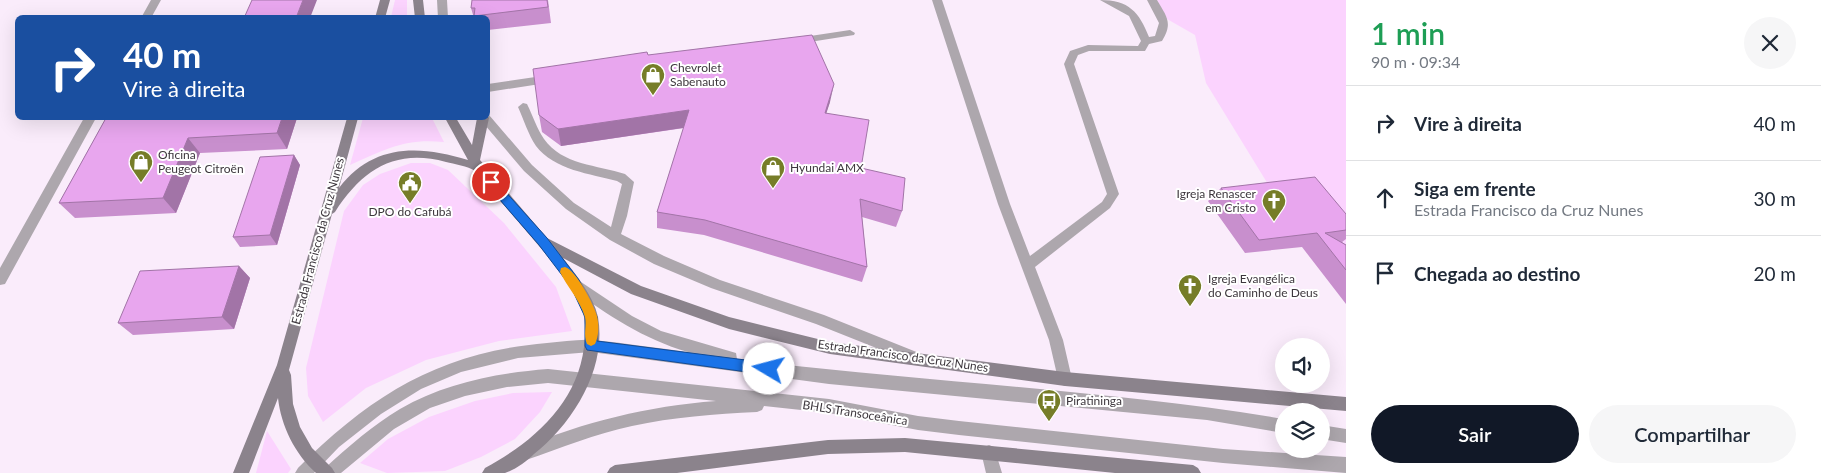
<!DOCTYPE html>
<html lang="pt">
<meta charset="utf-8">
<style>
:root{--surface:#fff;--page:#f6f6f7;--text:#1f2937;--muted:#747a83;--line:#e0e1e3;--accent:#111827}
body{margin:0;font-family:Lato,sans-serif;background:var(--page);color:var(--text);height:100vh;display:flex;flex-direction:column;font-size:19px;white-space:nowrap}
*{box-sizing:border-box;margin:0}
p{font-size:16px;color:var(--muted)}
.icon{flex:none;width:28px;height:28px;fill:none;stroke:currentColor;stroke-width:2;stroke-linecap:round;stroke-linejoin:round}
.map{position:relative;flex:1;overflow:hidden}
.details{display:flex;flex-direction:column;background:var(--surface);width:475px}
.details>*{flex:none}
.banner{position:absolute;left:15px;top:15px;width:475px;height:105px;border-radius:8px;box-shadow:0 5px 20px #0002;background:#1a4fa0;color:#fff;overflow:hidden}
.controls{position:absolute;left:1275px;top:338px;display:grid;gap:10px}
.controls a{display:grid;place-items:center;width:55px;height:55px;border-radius:50%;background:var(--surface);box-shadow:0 5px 20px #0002;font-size:25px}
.pin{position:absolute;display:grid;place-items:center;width:42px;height:42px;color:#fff;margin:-21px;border:2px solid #fff;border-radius:50%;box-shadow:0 1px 5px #0007}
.me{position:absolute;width:55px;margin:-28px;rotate:278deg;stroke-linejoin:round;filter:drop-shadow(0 0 4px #0008)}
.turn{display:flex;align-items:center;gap:18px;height:105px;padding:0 25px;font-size:22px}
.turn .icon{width:65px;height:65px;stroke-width:2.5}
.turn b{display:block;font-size:35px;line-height:42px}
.round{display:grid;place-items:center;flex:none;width:52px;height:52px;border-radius:26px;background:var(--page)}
.overview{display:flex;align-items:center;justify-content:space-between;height:85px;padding:0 25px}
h1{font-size:30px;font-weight:600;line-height:38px;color:#1e9e55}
.cta{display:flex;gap:10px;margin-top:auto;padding:10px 25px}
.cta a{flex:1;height:58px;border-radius:30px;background:var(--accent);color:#fff;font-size:20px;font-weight:600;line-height:58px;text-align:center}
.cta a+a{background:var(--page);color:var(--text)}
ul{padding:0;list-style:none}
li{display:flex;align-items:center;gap:15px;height:75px;padding:0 25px;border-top:1px solid var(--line)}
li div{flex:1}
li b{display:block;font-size:19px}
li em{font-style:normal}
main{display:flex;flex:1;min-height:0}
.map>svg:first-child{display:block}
.green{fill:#fbd3fe}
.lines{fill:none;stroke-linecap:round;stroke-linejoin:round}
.service{fill:#ada7ad;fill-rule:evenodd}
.minor{fill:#ada7ad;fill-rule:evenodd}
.secondary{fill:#8b838c;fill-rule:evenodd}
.wall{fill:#c88fcd}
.shaded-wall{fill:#a274a7}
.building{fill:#e8a6ee;stroke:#a274a7}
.route{fill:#1a73e8;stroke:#114b97}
.slow{fill:#f59e0b}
.labels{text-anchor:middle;stroke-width:4;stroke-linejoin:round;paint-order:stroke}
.poi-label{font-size:12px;fill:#3d373d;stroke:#fff;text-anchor:start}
.street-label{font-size:12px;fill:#3d373d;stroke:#fff}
</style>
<main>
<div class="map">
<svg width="1346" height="473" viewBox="0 0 1346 473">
<rect width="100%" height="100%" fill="#faecfb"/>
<path class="green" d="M395,0H407V17H391Z
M1157,0H1346V267L1342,242L1274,194L1206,83L1195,35L1167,19Z
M363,118H432L444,142C405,138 386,149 350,165Z
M411,163H430L448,170L504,223L556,287L572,331L499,341L426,360L366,388L323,422L308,396L306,368L344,211L363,185L380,174Z
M552,392L540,412L515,439L481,457L445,471L387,473L360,463L388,439L429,417L475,401L513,393Z
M267,431L291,469L288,473H256Z"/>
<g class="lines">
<path class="service" d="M437,0H447L448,18H438Z
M932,0H942L1010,204L1030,256L1102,202L1107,194L1064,64L1070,51L1088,45L1138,46L1141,41L1129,16L1100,0C1129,0 1139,12 1149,37L1155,36L1159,23L1147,0H1157C1167,17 1173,23 1162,41L1149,44L1145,51H1089L1078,55L1074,64L1119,194L1110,208L1035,267L1063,340L1072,379L1070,384L1065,386L1060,384L1058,379L1049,340L998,204Z
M850,30L855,33L854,35L797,44L792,41L797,38Z
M549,75L554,79L553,82L488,92V84Z
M523,103L527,104C533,116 537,129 544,139C562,165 598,165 625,174L634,182L627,216L621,234L664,256L720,280L824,315L919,353L921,357L919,361L914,363L816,324L711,288L654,264L610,240L566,209L524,171L479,118H488L489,115L532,165L574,203L611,227L622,184L617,181C591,174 554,170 536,146C528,134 524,120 518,107Z
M575,278L632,316L661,331L736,353L737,359C919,382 1103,389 1284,419V433L1207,420L829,384L591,352L518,358L461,372L421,389L381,414L339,447L314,473H295L298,468C372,394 441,352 547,343C562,342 578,339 593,340C625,343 656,348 688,352C643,339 608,315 570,288L568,284L570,280Z
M548,369L829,399L918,416L959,421L1223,449L1346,457V473L1223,463L959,435L918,430L829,413L764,406L762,410L757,412C715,414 673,417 632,426C595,434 561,448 526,460L521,458L518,453L521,448C584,422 648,406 716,401L548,383L507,387L465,396L430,408L394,429L341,473H322L325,468C349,446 373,425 400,409C445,383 497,373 548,369Z
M1321,425L1346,429V443L1321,439Z"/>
<path class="minor" d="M151,0H161L151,18H141Z
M84,118H96L5,284L0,285V268Z
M989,445L994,447L1002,473H986L981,452L984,447Z"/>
<path class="secondary" d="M380,0H390L385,18H375Z
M413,0H423L425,18H415Z
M488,116L489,118L480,160L547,238L641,286L729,317L830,342L1065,372L1346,397V411L1065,386L830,354L729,329L631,294L563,258C576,275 593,295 598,317C607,369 573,423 534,454C527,461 515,470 505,473C499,473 489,473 482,473L485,468C533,442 577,404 584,347C586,335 586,321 582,309C572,283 545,253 527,232C514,217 502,203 490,189C485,183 480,176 475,171C468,166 454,164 446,162C395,148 362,170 335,212L332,214L289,370L291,375L293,404L300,427L312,448L332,468L335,473H316C295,454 281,426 278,398L249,473H233L277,365L347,118H358L339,188C373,143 420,145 468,160L445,118H456L472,145L477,118Z
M905,438L1193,465L1198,468L1201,473H1115L905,452L828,454L677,473H607L610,468L615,465L828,440Z"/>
</g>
<path class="wall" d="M548,0L551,23L488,30V18H474L471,8Z
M648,55L830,102L826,113L861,168L902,211L896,227L862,217L867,267L862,282L704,235L657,228V212L684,128L561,146L542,132L539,115Z
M106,118H297L287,149L200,153L176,213L75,218L59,203Z
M294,155L300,165L277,245L240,247L233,237Z
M1221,188L1346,214V239L1342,242L1346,245V304L1302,247L1245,253L1208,201Z
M239,266L250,278L234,329L133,335L118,323Z"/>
<path class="shaded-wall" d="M303,0H317L310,18H296Z
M834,84L830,102L821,130L825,113Z
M689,110V127L561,146L558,129Z
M282,118H297L287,149L277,133Z
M188,138L200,153L176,213L163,198Z
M294,155L300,165L277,245L270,235Z
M239,266L250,278L234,329L222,317Z"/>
<path class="building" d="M252,0H303L296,18H244Z
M472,0H547L548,7L474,16L475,8H471Z
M812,35L834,84L825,113L869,120L861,168L905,178L902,211L860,199L867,267L705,220L657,212L689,110L558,129L539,115L533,69L647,52L648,55Z
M106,118H282L277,133L188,138L163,198L59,203Z
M294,155L270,235L233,237L260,157Z
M1315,177L1346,214V230L1325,233L1346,245V270L1317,233L1259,240L1221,188Z
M239,266L222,317L118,323L140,271Z"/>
<path class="route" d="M491,178L494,179L547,238L579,280L597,317V341L769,363L774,365L775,369L774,373L769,375L587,350L585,346V317L571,287L539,245L487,185L485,182Z"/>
<path class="slow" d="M565,267C576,270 594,305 597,316C599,324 599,337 595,344L591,346L587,344C583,335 587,325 585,317C580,300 567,287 560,272L561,268Z"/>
<defs>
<g id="shop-pin" transform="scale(1.25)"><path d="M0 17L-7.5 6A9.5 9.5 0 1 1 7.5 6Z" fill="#767d28" stroke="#fff"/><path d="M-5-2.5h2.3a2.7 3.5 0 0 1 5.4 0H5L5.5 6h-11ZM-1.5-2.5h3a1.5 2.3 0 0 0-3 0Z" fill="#fff"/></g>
<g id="civic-pin" transform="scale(1.25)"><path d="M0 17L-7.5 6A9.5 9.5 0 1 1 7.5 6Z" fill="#767d28" stroke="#fff"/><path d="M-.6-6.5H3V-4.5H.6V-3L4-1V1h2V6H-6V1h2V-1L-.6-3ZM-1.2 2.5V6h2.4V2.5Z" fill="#fff"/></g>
<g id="church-pin" transform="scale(1.25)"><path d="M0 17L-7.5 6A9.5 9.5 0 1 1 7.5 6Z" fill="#767d28" stroke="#fff"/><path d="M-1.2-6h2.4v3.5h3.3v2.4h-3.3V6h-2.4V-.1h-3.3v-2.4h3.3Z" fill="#fff"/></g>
<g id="bus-pin" transform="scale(1.25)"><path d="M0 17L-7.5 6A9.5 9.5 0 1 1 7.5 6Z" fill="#767d28" stroke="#fff"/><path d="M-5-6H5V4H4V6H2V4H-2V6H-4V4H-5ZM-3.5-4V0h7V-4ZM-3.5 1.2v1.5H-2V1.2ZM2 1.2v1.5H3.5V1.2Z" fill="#fff"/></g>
</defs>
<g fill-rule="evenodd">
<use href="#shop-pin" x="653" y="75"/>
<use href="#shop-pin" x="141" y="162"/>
<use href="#shop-pin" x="773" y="168"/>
<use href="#civic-pin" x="410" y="183"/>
<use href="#church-pin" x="1274" y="201"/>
<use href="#church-pin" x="1190" y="286"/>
<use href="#bus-pin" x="1049" y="401"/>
</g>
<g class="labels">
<g class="poi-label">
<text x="670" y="72">Chevrolet<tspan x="670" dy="14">Sabenauto</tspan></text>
<text x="158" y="159">Oficina<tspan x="158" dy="14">Peugeot Citroën</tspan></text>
<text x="790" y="172">Hyundai AMX</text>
<text x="1256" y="198" text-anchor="end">Igreja Renascer<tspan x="1256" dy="14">em Cristo</tspan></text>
<text x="410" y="216" text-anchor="middle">DPO do Cafubá</text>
<text x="1208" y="283">Igreja Evangélica<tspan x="1208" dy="14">do Caminho de Deus</tspan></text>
<text x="1066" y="405">Piratininga</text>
</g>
<g class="street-label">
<text transform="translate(318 241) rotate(-75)" y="4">Estrada Francisco da Cruz Nunes</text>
<text transform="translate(903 356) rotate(8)" y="4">Estrada Francisco da Cruz Nunes</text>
<text transform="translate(855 413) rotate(9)" y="4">BHLS Transoceânica</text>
</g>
</g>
</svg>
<div class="controls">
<a><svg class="icon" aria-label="sound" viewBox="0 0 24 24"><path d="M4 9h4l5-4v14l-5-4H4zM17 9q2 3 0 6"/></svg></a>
<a><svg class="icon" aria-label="layers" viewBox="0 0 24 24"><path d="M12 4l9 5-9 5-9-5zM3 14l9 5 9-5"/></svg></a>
</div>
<div class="pin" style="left:491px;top:182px;background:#d93025"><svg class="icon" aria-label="arrive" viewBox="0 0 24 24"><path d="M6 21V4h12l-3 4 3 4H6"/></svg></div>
<svg class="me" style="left:769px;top:369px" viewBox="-20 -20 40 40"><circle r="19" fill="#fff"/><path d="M0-13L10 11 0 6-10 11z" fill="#1a73e8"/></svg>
<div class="banner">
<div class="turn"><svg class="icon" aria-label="right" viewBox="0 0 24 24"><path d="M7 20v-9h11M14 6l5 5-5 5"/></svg><div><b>40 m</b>Vire à direita</div></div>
</div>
</div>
<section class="details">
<div class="overview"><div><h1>1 min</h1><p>90 m · 09:34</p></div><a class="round"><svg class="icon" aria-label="close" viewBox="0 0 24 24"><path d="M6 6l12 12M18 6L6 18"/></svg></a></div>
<ul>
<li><svg class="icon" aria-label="right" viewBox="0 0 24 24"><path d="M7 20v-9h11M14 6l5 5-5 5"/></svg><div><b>Vire à direita</b></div><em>40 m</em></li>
<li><svg class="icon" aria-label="ahead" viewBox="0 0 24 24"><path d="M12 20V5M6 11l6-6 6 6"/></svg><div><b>Siga em frente</b><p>Estrada Francisco da Cruz Nunes</p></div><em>30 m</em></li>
<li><svg class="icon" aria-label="arrive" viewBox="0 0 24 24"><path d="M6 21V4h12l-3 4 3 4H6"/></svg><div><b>Chegada ao destino</b></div><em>20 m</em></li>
</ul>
<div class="cta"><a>Sair</a><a>Compartilhar</a></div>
</section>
</main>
